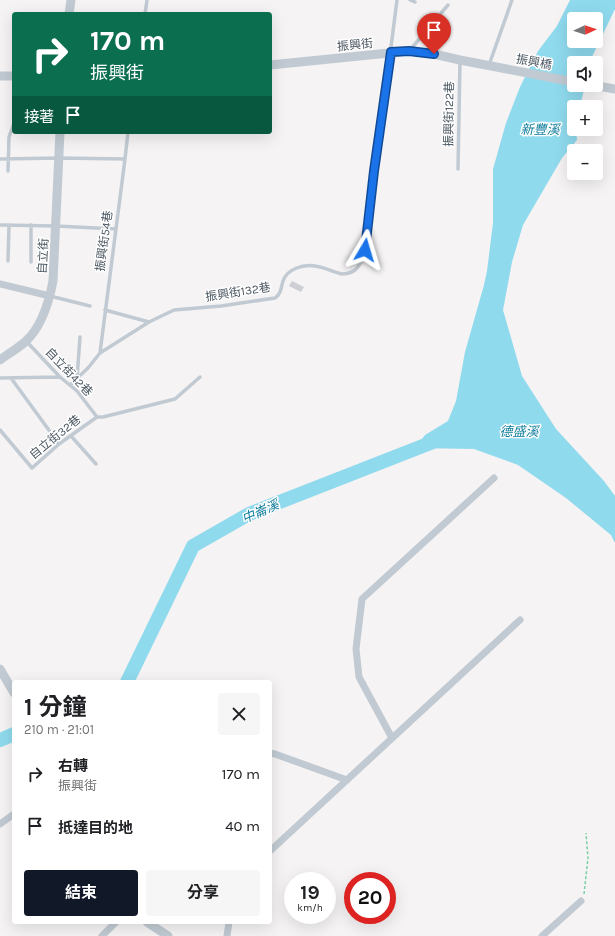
<!DOCTYPE html>
<html lang="zh-TW">
<meta charset="utf-8">
<style>
:root{--surface:#fff;--page:#f6f6f6;--text:#202124;--muted:#757577;--accent:#111827}
body{margin:0;font-family:Karla,"Noto Sans TC",sans-serif;background:var(--page);color:var(--text);height:100vh;display:flex;flex-direction:column;font-size:15px;white-space:nowrap}
*{box-sizing:border-box;margin:0}
p{font-size:13px;color:var(--muted)}
.icon{flex:none;width:22px;height:22px;fill:none;stroke:currentColor;stroke-width:2;stroke-linecap:round;stroke-linejoin:round}
.map{position:relative;flex:1;overflow:hidden}
.panel{position:absolute;left:12px;top:680px;width:260px;height:244px;display:flex;flex-direction:column;background:var(--surface);border-radius:4px;box-shadow:0 4px 16px #0002}
.panel>*{flex:none}
.top-card{position:absolute;left:12px;top:12px;width:260px;height:122px;border-radius:4px;box-shadow:0 4px 16px #0002;background:#0b6e4f;color:#fff;overflow:hidden}
.needle{width:26px;rotate:87deg}
.fabs{position:absolute;left:567px;top:12px;display:grid;gap:8px}
.fabs a{display:grid;place-items:center;width:36px;height:36px;border-radius:4px;background:var(--surface);box-shadow:0 4px 16px #0002;font-size:20px}
.speed{position:absolute;left:284px;top:872px;display:flex;gap:8px;font-size:20px;font-weight:700;text-align:center}
.speed>*{display:grid;place-content:center;width:52px;height:52px;border-radius:50%;background:var(--surface);box-shadow:0 4px 16px #0002;line-height:1}
.speed small{font-size:10px;font-weight:400}
.speed .limit{border:6px solid #d22;background:#fff;color:#111}
.pin{position:absolute;display:grid;place-items:center;width:34px;height:34px;color:#fff;margin:-41px -17px;border-radius:50% 50% 50% 0;rotate:-45deg;box-shadow:0 0 4px #0007}
.pin .icon{rotate:45deg}
.me{position:absolute;width:44px;margin:-22px;rotate:7deg;stroke-linejoin:round;filter:drop-shadow(0 0 3px #0008)}
.turn{display:flex;align-items:center;gap:14px;height:84px;padding:0 12px;font-size:18px}
.turn .icon{width:52px;height:52px;stroke-width:2.5}
.turn b{display:block;font-size:28px;line-height:34px}
.then{display:flex;align-items:center;height:38px;padding:0 12px;background:#0003;gap:8px;font-size:15px}
.round{display:grid;place-items:center;flex:none;width:42px;height:42px;border-radius:4px;background:var(--page)}
.head{display:flex;align-items:center;justify-content:space-between;height:68px;padding:0 12px}
h1{font-size:24px;font-weight:700;line-height:30px}
.action{display:flex;gap:8px;margin-top:auto;padding:8px 12px}
.action a{flex:1;height:46px;border-radius:4px;background:var(--accent);color:#fff;font-size:16px;font-weight:700;line-height:46px;text-align:center}
.action a+a{background:var(--page);color:var(--text)}
ul{padding:0;list-style:none}
li{display:flex;align-items:center;gap:12px;height:52px;padding:0 12px}
li div{flex:1}
li b{display:block;font-size:15px}
li em{font-style:normal}
.map>svg:first-child{display:block}
.water{fill:#90daee;fill-rule:evenodd}
.lines{fill:none;stroke-linecap:round;stroke-linejoin:round}
.river{stroke:#90daee;stroke-width:14}
.building{fill:#cdcfd5}
.path{stroke:#7ad0a6;stroke-width:1.5;stroke-dasharray:3 2;stroke-linecap:butt}
.service{stroke:#c1cad2;stroke-width:3.5}
.minor{stroke:#c1cad2;stroke-width:7}
.tertiary{stroke:#c1cad2;stroke-width:9}
.route-casing{stroke:#114b97;stroke-width:10}
.route{stroke:#1a73e8;stroke-width:7}
.labels{text-anchor:middle;stroke-width:3;stroke-linejoin:round;paint-order:stroke}
.street-label{font-size:12px;fill:#4a5661;stroke:#fff}
.water-label{font-size:13px;font-style:italic;fill:#0c7c9b;stroke:#fff}
</style>
<div class="map">
<svg width="615" height="936" viewBox="0 0 615 936">
<rect width="100%" height="100%" fill="#f5f3f3"/>
<path class="water" d="M570,0H615V9L589,63H574V85H585L580,107H574V129H576L577,140L562,158L523,225L512,262L503,310L522,376L556,429L604,481L615,496V543L611,535L566,498L518,465L474,449L415,448L425,435L448,421L456,401L465,352L484,285L487,271L493,223V169L506,123L520,87L538,51L557,26ZM574,19H596V41H574Z"/>
<g class="lines">
<path class="river" d="M127,682L193,546L249,514L433,442
M0,740L14,734"/>
</g>
<path class="building" d="M292,281L304,287L301,292L289,286Z"/>
<g class="lines">
<path class="path" d="M584,894L588,858L586,833"/>
<path class="service" d="M410,0L415,2
M145,14L147,0
M410,50L448,5
M489,65L512,0
M0,159L59,158L125,159
M458,169L460,61
M8,171L9,137L14,123
M1,225L56,226L116,229
M8,261L9,225
M31,262V225
M50,296L90,306
M105,310L149,322
M27,342L60,377L77,391L97,417
M100,353L125,159L128,132
M0,378L60,377
M11,378L59,444
M77,378L80,337
M70,385L88,368L100,353L149,322L174,310L221,306L275,298C281,294 281,288 283,281C287,269 303,264 315,266C324,267 333,272 342,274C358,274 361,263 365,250L397,0
M0,430L32,468L59,444L97,417H103L175,399L200,377
M71,436L96,464"/>
<path class="minor" d="M0,284L50,296
M392,738L359,677L356,649L362,599L494,478
M270,753L275,754L347,780
M0,824L14,814
M270,851L520,620
M102,936L116,922
M227,936L229,922
M542,936L581,901"/>
<path class="tertiary" d="M69,14L71,0
M270,65L409,51L434,54L460,60L574,82
M0,76H14
M592,85L615,89
M0,360C8,354 17,349 25,342C42,327 49,302 53,281L60,132
M0,669L14,693
M147,922L168,936"/>
</g>
<g class="lines">
<g class="route-casing">
<path id="route" d="M365,250L374,171L391,52L409,51L434,54"/>
</g>
<use href="#route" class="route"/>
</g>
<g class="labels">
<g class="street-label">
<text transform="translate(355 45) rotate(-6)" y="4">振興街</text>
<text transform="translate(534 62) rotate(11)" y="4">振興橋</text>
<text transform="translate(449 114) rotate(-89)" y="4">振興街122巷</text>
<text transform="translate(104 241) rotate(-82)" y="4">振興街54巷</text>
<text transform="translate(43 256) rotate(-87)" y="4">自立街</text>
<text transform="translate(238 292) rotate(-9)" y="4">振興街132巷</text>
<text transform="translate(69 372) rotate(46)" y="4">自立街42巷</text>
<text transform="translate(55 437) rotate(-39)" y="4">自立街32巷</text>
</g>
<g class="water-label">
<text x="540" y="134">新豐溪</text>
<text x="519" y="436">德盛溪</text>
<text transform="translate(260 511) rotate(-24)" y="5">中崙溪</text>
</g>
</g>
</svg>
<div class="fabs">
<a><svg class="needle" viewBox="-14 -14 28 28"><path d="M0-13l5 13h-10z" fill="#e53935"/><path d="M0 13l5-13h-10z" fill="#757577"/></svg></a>
<a><svg class="icon" aria-label="sound" viewBox="0 0 24 24"><path d="M4 9h4l5-4v14l-5-4H4zM17 9q2 3 0 6"/></svg></a>
<a>+</a>
<a>−</a>
</div>
<div class="speed"><div>19<small>km/h</small></div><div class="limit">20</div></div>
<div class="pin" style="left:434px;top:54px;background:#d93025"><svg class="icon" aria-label="arrive" viewBox="0 0 24 24"><path d="M6 21V4h12l-3 4 3 4H6"/></svg></div>
<svg class="me" style="left:365px;top:250px" viewBox="-20 -20 40 40"><path d="M0-17L14 15 0 8-14 15z" fill="#1a73e8" stroke="#fff" stroke-width="4"/></svg>
<div class="top-card">
<div class="turn"><svg class="icon" aria-label="right" viewBox="0 0 24 24"><path d="M7 20v-9h11M14 6l5 5-5 5"/></svg><div><b>170 m</b>振興街</div></div>
<div class="then">接著<svg class="icon" aria-label="arrive" viewBox="0 0 24 24"><path d="M6 21V4h12l-3 4 3 4H6"/></svg></div>
</div>
<section class="panel">
<div class="head"><div><h1>1 分鐘</h1><p>210 m · 21:01</p></div><a class="round"><svg class="icon" aria-label="close" viewBox="0 0 24 24"><path d="M6 6l12 12M18 6L6 18"/></svg></a></div>
<ul>
<li><svg class="icon" aria-label="right" viewBox="0 0 24 24"><path d="M7 20v-9h11M14 6l5 5-5 5"/></svg><div><b>右轉</b><p>振興街</p></div><em>170 m</em></li>
<li><svg class="icon" aria-label="arrive" viewBox="0 0 24 24"><path d="M6 21V4h12l-3 4 3 4H6"/></svg><div><b>抵達目的地</b></div><em>40 m</em></li>
</ul>
<div class="action"><a>結束</a><a>分享</a></div>
</section>
</div>
